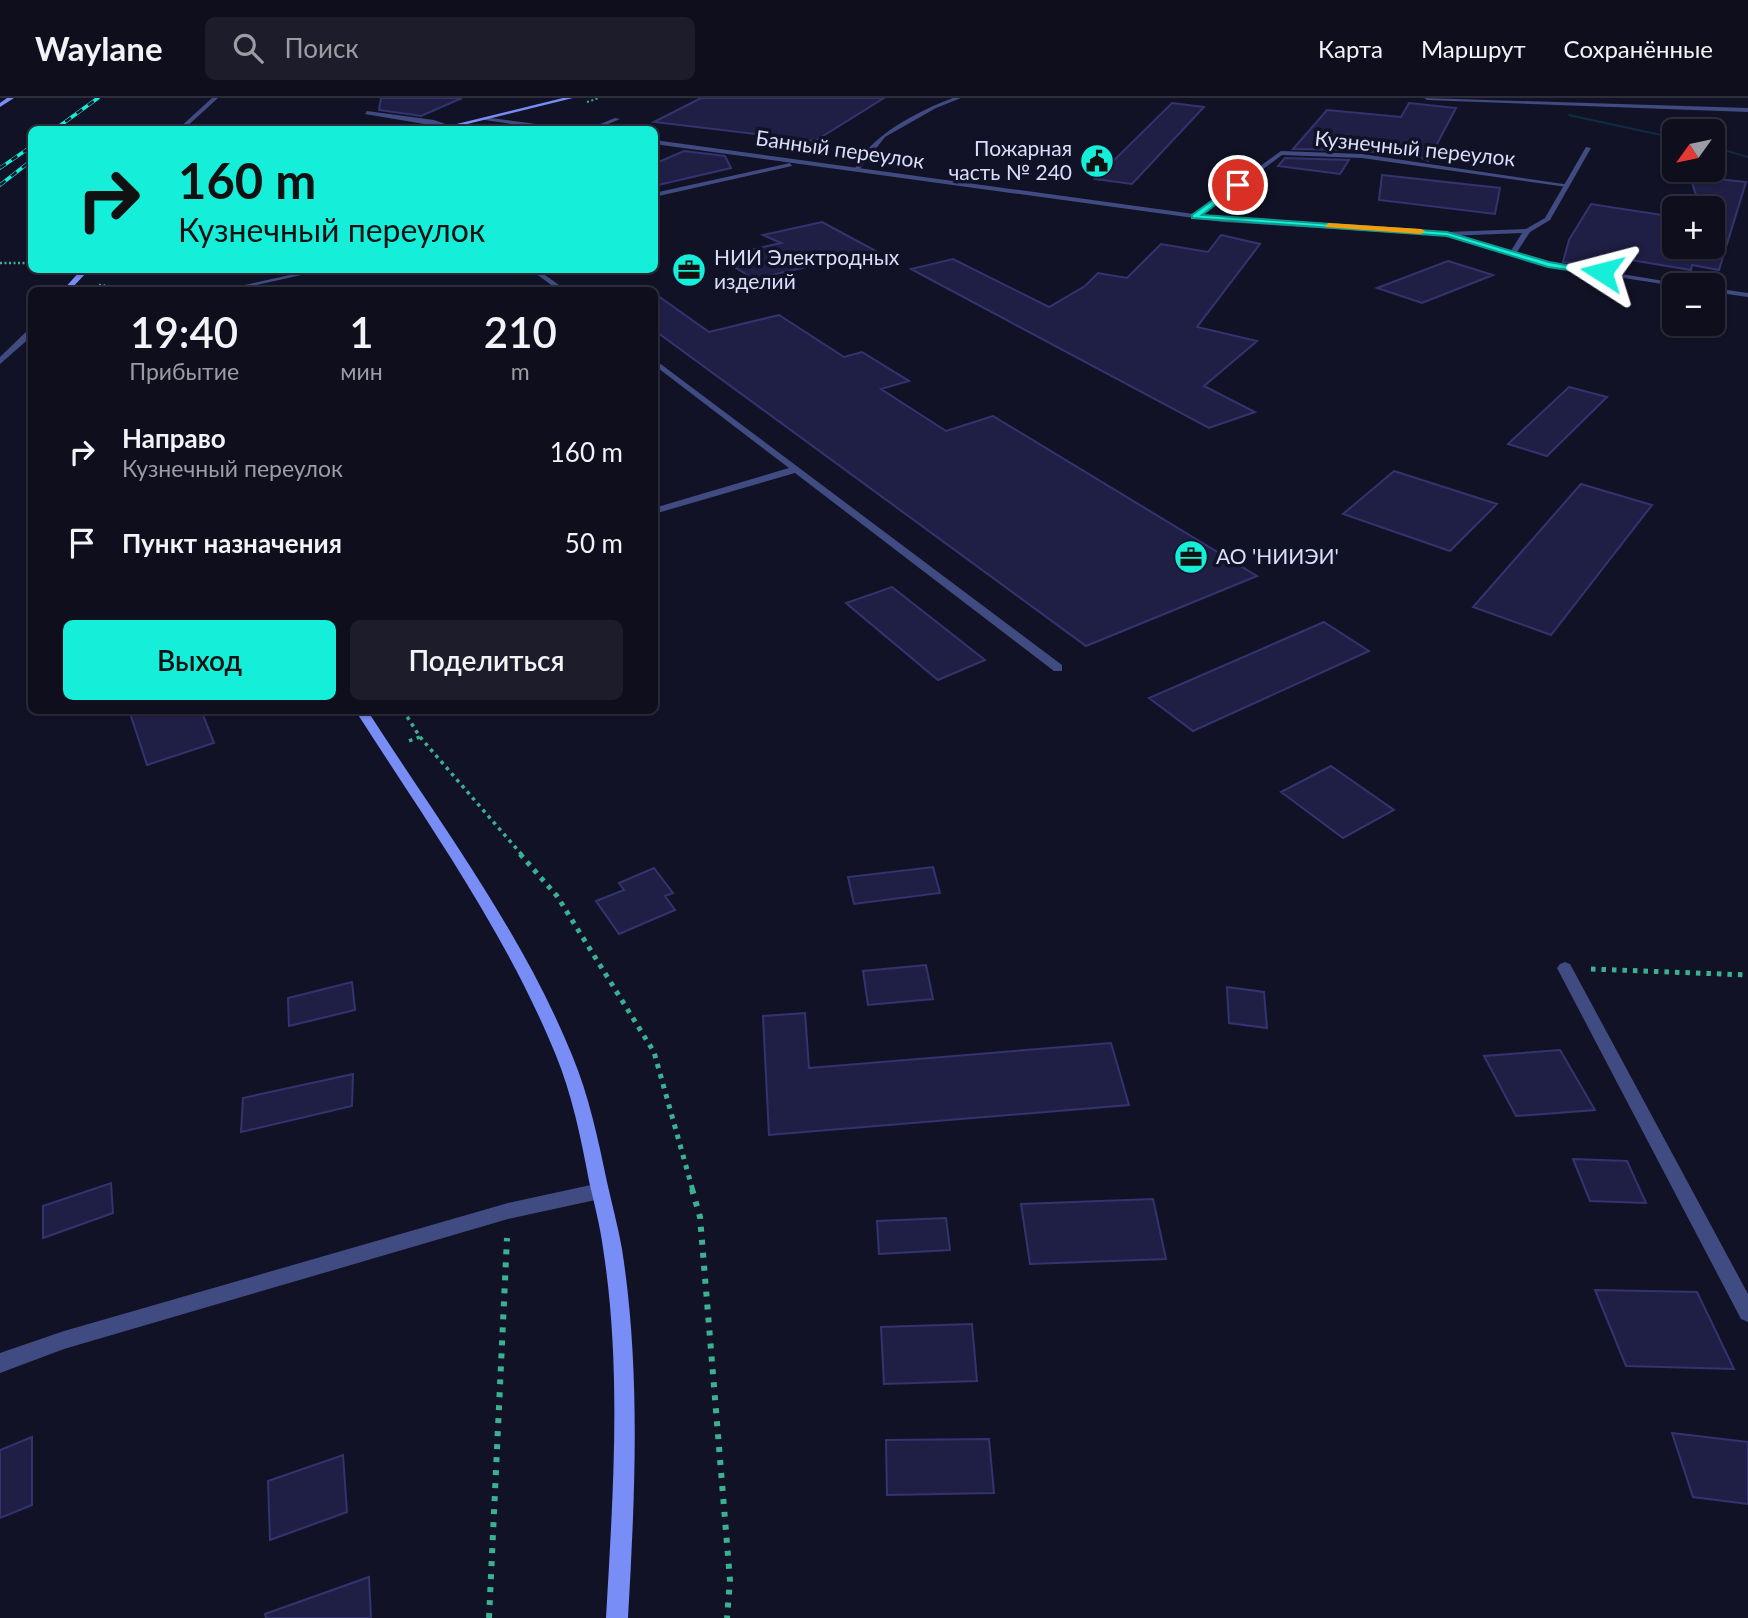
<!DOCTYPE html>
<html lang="ru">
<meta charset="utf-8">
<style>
:root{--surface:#0e0e1d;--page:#1c1c2a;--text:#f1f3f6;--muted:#9b9ca4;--line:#2e2e3b;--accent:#15eed9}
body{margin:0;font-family:Lato,sans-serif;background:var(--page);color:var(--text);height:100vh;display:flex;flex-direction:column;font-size:26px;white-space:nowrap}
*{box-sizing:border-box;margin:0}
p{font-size:23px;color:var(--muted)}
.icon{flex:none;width:38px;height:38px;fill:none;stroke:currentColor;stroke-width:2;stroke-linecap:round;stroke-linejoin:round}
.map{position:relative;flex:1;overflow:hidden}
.side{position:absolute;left:28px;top:189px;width:630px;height:427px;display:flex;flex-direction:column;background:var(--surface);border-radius:10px;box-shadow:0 2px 5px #0004,0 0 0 2px var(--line)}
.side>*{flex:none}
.banner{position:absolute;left:28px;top:28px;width:630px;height:147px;border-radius:10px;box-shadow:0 2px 5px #0004,0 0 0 2px var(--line);background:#15eed9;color:#111;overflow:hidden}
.needle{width:46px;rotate:237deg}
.fabs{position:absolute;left:1662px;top:21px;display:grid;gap:14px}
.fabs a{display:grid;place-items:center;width:63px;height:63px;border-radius:10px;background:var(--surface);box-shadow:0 2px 5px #0004,0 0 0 2px var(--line);font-size:35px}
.pin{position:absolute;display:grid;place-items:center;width:60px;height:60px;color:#fff;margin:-30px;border:4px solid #fff;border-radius:50%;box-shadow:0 2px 7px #0007}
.me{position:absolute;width:77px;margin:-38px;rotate:279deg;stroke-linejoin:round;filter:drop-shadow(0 0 5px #0008)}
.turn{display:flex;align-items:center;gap:24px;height:147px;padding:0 35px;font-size:32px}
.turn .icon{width:91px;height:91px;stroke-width:2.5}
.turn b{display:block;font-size:49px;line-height:60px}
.eta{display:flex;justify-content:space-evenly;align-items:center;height:119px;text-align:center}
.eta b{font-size:42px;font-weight:600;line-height:49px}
.cta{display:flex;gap:14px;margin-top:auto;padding:14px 35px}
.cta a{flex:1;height:80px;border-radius:10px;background:var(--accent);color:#111;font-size:28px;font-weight:600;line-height:80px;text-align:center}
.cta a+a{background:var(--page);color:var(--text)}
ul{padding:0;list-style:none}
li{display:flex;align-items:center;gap:21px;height:91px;padding:0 35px}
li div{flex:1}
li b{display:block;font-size:26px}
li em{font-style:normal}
header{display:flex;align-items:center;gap:42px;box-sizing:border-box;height:98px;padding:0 35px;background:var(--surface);border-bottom:2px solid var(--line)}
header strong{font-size:33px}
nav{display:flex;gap:38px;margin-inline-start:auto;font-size:24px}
.search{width:490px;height:63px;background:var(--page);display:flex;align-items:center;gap:18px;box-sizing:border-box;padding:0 24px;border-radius:10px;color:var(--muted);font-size:26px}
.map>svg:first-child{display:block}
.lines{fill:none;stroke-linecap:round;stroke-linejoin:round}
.stream{fill:#0f2c43;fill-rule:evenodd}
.building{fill:#1f1f46;stroke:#333370;stroke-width:2}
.path-far4{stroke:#39b192;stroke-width:2;stroke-dasharray:2 2.5;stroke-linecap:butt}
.path-far3{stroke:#39b192;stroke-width:2.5;stroke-dasharray:2 2.5;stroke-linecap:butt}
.path-far2{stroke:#39b192;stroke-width:3.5;stroke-dasharray:3.5 4.5;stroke-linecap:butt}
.path-far1{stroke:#39b192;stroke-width:5;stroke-dasharray:4.5 6;stroke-linecap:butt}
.path{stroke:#39b192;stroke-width:6;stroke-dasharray:5 8;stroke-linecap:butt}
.lane{fill:#404b82;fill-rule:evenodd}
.street{fill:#404b82;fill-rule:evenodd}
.secondary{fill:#788df5;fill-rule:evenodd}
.rail-casing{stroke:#15eed9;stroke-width:3.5}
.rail{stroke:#121227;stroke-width:2.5;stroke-dasharray:7;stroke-linecap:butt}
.route{fill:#15eed9;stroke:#0e9b8d;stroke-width:2}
.slow{fill:#f59e0b}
.labels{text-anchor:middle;stroke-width:7;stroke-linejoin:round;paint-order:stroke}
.far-poi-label{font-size:21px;fill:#daddfc;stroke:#121227;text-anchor:start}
.far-street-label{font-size:21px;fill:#daddfc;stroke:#121227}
</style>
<header>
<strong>Waylane</strong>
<div class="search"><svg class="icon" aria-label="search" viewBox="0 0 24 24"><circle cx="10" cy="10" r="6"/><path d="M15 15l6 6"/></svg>Поиск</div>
<nav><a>Карта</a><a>Маршрут</a><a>Сохранённые</a></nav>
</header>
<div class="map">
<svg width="1748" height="1520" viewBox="0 0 1748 1520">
<rect width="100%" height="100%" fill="#121227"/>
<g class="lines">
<path class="stream" d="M1569,16L1675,39V41L1568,18Z
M1713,48L1748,58V60L1713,50Z"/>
</g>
<path class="building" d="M381,0H462L421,18L379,12Z
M701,0H884L815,43L654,24Z
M1172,5L1204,9L1132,86L1095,81Z
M1409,5L1456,10L1428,63L1420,59L1356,52L1293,51L1327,12L1401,19Z
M684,53L725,58L731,70L654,88V66Z
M1285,60L1349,62L1340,76L1278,68Z
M1382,77L1500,90L1495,116L1379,102Z
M1690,78L1746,84L1719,172L1692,167L1691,172L1601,157L1598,169L1563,164L1569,142L1591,106L1675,119V149H1713V110H1700Z
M822,124L876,153L754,181L718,159L781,145L763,137Z
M1221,137L1260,146L1197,229L1257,243L1204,288L1255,314L1209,330L911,171L953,161L1049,209L1085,188L1098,175L1127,180L1161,146L1208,154Z
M1448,163L1493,177L1422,205L1377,190Z
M654,195L709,234L779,217L844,259L862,254L909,283L881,291L946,333L993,318L1257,478L1086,548L654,232Z
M1569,289L1607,299L1547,358L1508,346Z
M1394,373L1497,406L1450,453L1343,416Z
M1581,386L1652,407L1551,537L1473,509Z
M892,489L985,562L938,582L846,505Z
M1324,524L1369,553L1193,633L1149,600Z
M129,612H201L214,645L147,667Z
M1331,668L1394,712L1343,740L1281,694Z
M933,769L940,795L854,806L848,779Z
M654,770L673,795L665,798L675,812L619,836L596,803L624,792L619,785Z
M926,867L933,901L868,907L863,873Z
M352,884L355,912L289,928L288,900Z
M1227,889L1264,894L1267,930L1229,925Z
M805,915L809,970L1111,945L1129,1007L769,1037L763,918Z
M1560,952L1595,1012L1516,1018L1484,958Z
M353,976L352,1008L241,1034L243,1000Z
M1573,1061L1627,1063L1646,1105L1590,1103Z
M111,1085L113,1115L43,1140V1108Z
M1153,1101L1166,1161L1030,1166L1021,1106Z
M946,1120L950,1152L879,1156L877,1123Z
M1595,1192L1697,1194L1734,1271L1626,1268Z
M972,1226L977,1283L884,1286L881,1229Z
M1672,1335L1748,1344V1406L1693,1399Z
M32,1339V1407L0,1420V1352Z
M989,1341L994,1395L887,1397L886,1342Z
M343,1357L347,1414L270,1442L268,1383Z
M369,1479L371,1520H266L265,1516Z"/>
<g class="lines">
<path class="path-far4" d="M587,4L599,0"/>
<path class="path-far3" d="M0,165H32
M99,187L137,191L205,189"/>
<path class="path-far2" d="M403,612L420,639L406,644
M420,639L522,757"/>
<path class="path-far1" d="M520,756L557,798L654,954L693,1093
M1591,871L1748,877"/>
<path class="path" d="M692,1091L700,1119L730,1482L727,1520
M489,1520L507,1140"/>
<path class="lane" d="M212,0H218L183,32H177Z
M953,0H961L936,10L885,39L858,73H854C866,39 920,12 953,0Z
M367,13L434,22L451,28L448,30L365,16Z
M615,20L620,21L594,32H586Z
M1586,49L1591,50L1550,122L1530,134L1515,157L1509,156L1522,135L1447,138L1444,136L1447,134L1526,131L1545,120Z
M531,172H538L566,192H558Z
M654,261L1062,567V573H1054L795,375L654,416V410L789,370L654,267Z
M600,1085L606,1087L609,1093L606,1099L600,1101L508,1121L64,1251L0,1275V1255L64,1233L508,1105Z"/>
<path class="street" d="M1424,0L1748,10V14L1427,2Z
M483,19L566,30L568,32H551L485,22Z
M654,42L1194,116L1281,53L1362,56L1570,87L1567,89L1362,60L1282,57L1201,117L1447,134L1549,164L1688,187L1675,188L1548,168L1446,138L1223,124L654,46Z
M790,65L792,68L654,99V95Z
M312,172H324L234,192H222Z
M1713,190L1748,195V199L1713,194Z
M29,231H32V238L0,266V259Z
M1565,864L1570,866L1748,1196V1224L1741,1221L1557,870L1560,866Z"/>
<path class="secondary" d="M7,0H14L0,9V5Z
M563,0H573L443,32H432Z
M81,172H89L70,192H63Z
M355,612H367C439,724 522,834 572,957C589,998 598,1041 607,1084C612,1106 618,1129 622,1151C641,1273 635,1398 628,1520H606C613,1397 622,1272 603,1150C600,1127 594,1105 589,1083C581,1040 572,996 555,955C505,833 426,723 355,612Z"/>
<g class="rail-casing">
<path id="rail" d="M54,32L98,0
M0,70L32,48
M0,87L32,62"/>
</g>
<use href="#rail" class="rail"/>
</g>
<path class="route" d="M1238,84L1240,88L1202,117L1447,134L1549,164L1606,174L1602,177L1548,169L1447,138L1192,120V117Z"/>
<path class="slow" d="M1328,125L1421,131L1425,133L1421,136L1325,129Z"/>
<defs>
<g id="civic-disc" transform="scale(1.75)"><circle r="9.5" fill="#15eed9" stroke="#121227"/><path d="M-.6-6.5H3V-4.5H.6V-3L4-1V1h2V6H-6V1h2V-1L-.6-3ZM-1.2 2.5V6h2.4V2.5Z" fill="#111"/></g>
<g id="office-disc" transform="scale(1.75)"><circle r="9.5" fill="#15eed9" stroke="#121227"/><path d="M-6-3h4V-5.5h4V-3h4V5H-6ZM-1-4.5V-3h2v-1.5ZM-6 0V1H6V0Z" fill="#111"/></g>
</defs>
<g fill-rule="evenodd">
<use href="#civic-disc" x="1097" y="63"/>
<use href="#office-disc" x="689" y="172"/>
<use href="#office-disc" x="1191" y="459"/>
</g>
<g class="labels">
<g class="far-poi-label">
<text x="1072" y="58" text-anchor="end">Пожарная<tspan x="1072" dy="24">часть № 240</tspan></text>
<text x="714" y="167">НИИ Электродных<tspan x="714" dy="24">изделий</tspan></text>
<text x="1216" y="466">АО 'НИИЭИ'</text>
</g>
<g class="far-street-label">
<text transform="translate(1415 51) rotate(6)" y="7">Кузнечный переулок</text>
<text transform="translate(840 52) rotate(8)" y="7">Банный переулок</text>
</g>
</g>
</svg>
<div class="fabs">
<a><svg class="needle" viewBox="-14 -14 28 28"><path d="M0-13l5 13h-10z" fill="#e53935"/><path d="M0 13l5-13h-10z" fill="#9b9ca4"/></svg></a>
<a>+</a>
<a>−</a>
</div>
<div class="pin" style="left:1238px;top:87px;background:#d93025"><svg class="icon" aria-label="arrive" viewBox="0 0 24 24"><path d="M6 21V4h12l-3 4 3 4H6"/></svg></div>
<svg class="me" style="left:1602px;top:174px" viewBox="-20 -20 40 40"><path d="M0-17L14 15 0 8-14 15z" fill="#15eed9" stroke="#fff" stroke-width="4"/></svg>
<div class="banner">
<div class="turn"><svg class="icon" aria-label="right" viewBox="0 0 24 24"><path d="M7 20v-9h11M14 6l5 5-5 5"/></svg><div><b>160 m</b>Кузнечный переулок</div></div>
</div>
<section class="side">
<div class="eta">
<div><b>19:40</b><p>Прибытие</p></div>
<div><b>1</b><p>мин</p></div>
<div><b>210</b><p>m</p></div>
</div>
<ul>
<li><svg class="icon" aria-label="right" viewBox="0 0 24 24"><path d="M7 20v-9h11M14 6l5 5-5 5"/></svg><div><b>Направо</b><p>Кузнечный переулок</p></div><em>160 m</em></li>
<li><svg class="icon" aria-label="arrive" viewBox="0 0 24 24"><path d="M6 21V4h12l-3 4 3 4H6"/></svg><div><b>Пункт назначения</b></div><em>50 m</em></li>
</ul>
<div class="cta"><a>Выход</a><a>Поделиться</a></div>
</section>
</div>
